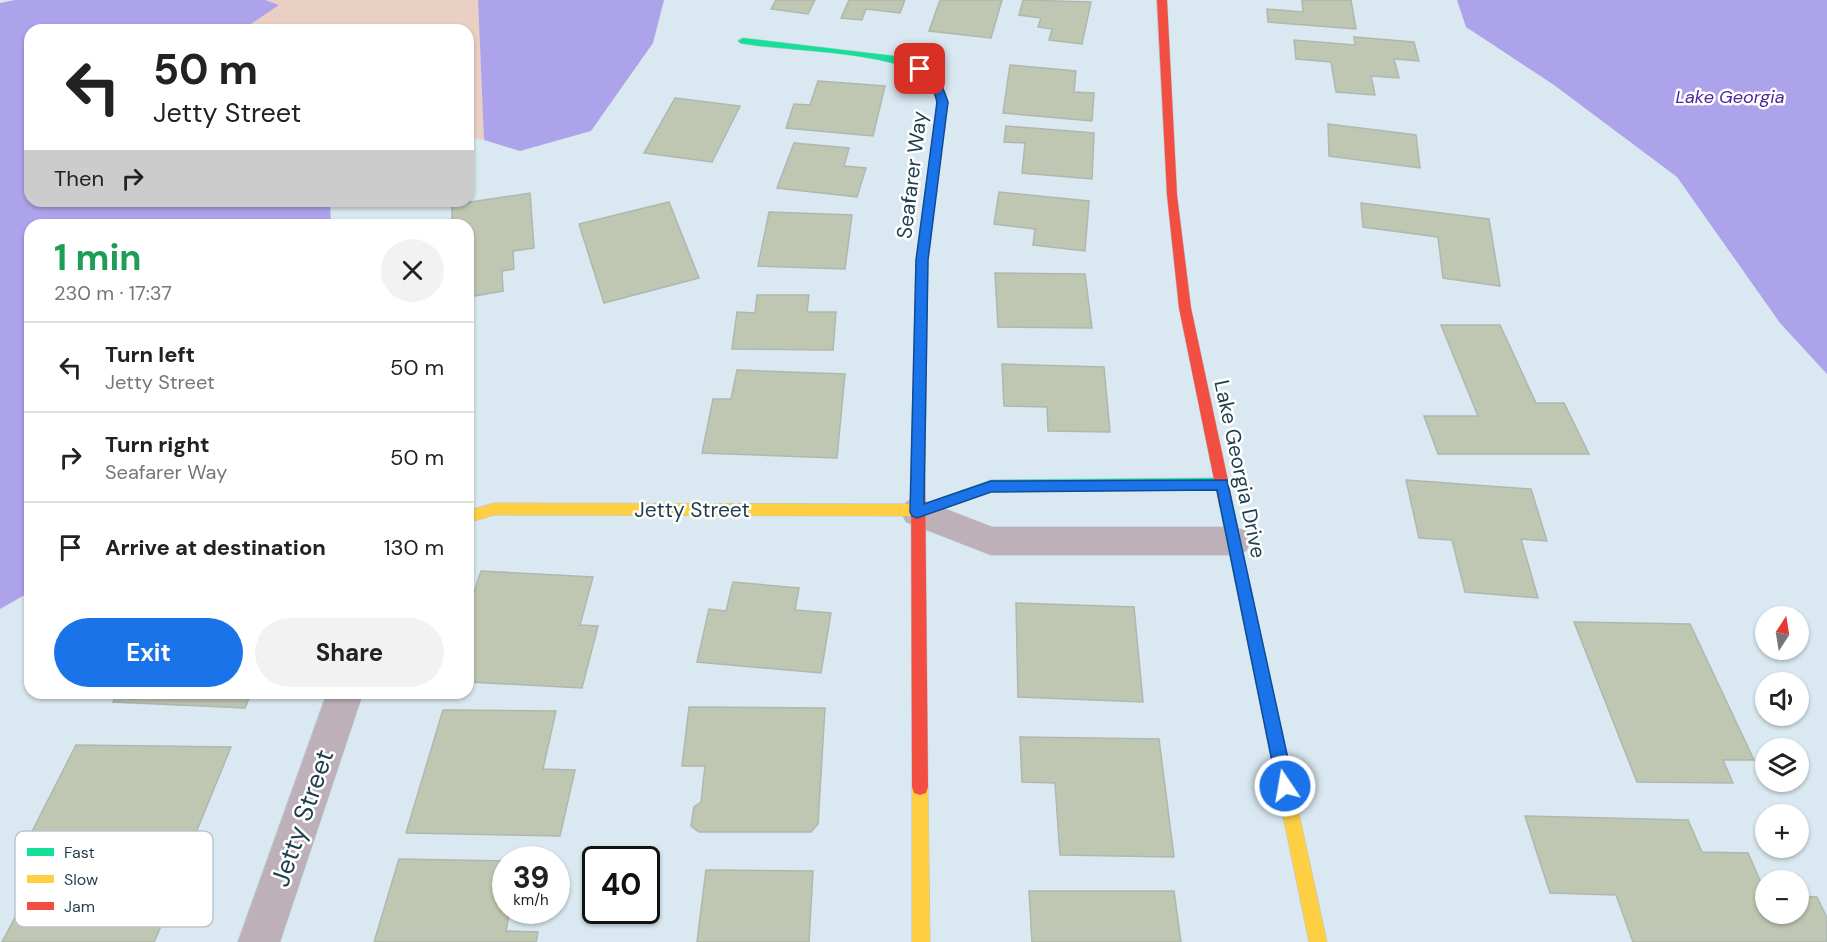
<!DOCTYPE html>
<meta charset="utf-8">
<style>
:root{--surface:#fff;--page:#f2f2f2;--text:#222;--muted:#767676;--line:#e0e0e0;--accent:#1a73e8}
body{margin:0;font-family:"DM Sans",sans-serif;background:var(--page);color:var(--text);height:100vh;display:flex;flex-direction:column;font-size:22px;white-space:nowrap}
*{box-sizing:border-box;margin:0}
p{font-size:20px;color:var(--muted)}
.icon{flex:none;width:33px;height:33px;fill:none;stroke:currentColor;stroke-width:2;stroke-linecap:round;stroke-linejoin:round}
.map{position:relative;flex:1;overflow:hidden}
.drawer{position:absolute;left:24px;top:219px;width:450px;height:480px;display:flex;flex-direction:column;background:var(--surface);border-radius:18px;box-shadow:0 2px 4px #0004}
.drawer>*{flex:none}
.hud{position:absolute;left:24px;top:24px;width:450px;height:183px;border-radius:18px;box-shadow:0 2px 4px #0004;background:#fff;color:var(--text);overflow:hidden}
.needle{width:39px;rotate:12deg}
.controls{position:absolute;left:1755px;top:606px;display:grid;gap:12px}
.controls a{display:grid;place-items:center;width:54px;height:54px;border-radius:50%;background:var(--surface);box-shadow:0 2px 4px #0004;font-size:30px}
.speed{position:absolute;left:492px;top:846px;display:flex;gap:12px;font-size:30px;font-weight:700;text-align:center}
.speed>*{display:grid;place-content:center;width:78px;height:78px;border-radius:50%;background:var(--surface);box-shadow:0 2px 4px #0004;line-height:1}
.speed small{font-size:15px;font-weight:400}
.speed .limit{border:3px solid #111;border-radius:9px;background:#fff;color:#111}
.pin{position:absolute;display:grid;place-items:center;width:51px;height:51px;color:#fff;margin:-26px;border-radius:12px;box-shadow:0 3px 9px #0006}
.me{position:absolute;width:66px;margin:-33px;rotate:348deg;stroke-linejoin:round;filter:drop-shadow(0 0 4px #0008)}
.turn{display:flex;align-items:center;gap:21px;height:126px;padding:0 30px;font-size:27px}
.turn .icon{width:78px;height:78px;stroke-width:2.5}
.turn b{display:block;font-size:42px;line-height:51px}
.then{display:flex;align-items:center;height:57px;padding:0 30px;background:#0003;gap:12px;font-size:22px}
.round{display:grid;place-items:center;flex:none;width:63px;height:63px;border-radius:32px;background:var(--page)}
.summary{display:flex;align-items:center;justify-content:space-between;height:102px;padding:0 30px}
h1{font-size:36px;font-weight:700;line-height:45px;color:#1e9e55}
.primary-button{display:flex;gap:12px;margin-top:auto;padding:12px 30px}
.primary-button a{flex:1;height:69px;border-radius:36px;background:var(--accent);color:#fff;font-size:24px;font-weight:700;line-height:69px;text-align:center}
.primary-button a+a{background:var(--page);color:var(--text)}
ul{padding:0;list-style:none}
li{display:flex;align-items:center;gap:18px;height:90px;padding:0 30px;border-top:2px solid var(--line)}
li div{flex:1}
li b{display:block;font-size:22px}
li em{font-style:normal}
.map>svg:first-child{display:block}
.green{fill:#e9d0c2}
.water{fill:#ada3eb}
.building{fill:#bfc7b3;stroke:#afb7ae;stroke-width:1.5}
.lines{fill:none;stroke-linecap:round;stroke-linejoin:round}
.street-casing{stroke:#b5c5cf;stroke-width:1}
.fast-casing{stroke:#b5c5cf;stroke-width:1}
.slow-casing{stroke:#b5c5cf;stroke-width:1}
.jam-casing{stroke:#b5c5cf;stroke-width:1}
.street{fill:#bdb0b8;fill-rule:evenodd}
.fast{fill:#16e098;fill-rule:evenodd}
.slow{fill:#ffcf43;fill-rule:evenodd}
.jam{fill:#f24e42;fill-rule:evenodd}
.route{fill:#1a73e8;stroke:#114b97;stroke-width:1.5}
.labels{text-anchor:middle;stroke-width:5;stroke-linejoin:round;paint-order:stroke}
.far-water-label{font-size:18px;font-style:italic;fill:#4d259a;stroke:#fff}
.street-label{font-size:21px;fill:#1f3e4d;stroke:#fff}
.near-street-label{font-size:26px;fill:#1f3e4d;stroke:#fff}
.key{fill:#fff;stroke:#bcc5ca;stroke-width:1.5}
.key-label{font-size:16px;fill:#1f3e4d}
</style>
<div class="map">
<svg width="1827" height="942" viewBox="0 0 1827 942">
<rect width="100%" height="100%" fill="#d9e8f1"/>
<path class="green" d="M265,0H478L484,140L468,137V30H242L278,5Z"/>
<path class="water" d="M15,0H265L279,5L242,30H30V201H330L331,225H30V592L0,609V3Z
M478,0H664L653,43L591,131L520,151L484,140Z
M1457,0H1827V374L1780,323L1677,177L1554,85L1466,27Z"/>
<path class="building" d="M776,0H815L808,14L771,9Z
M849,0H905L900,13L866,9L862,20L841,18Z
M940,0H1002L991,38L929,31Z
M1023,0L1091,2L1082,44L1049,40L1052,29L1038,27L1041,18L1019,15Z
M1302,0H1351L1356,29L1268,22L1267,9L1303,12Z
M1354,37L1414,42L1419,61L1394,59L1399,78L1371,76L1375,95L1336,92L1331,62L1296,59L1294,40L1355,45Z
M1010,65L1076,71L1074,92L1094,93L1092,121L1003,113Z
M818,81L885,86L873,136L786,128L794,104L810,105Z
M675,98L740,106L712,162L644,153Z
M1328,124L1416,135L1420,168L1329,156Z
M1006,126L1094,133L1092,179L1022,173L1025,143L1004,142Z
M794,143L849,148L844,166L866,168L857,197L777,188Z
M999,192L1089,201L1085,251L1033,245L1035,229L994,224Z
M530,193L534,248L513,251L514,269L502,271L503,291L468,297V225H452V205Z
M669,202L699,278L604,303L579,224Z
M1361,203L1489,219L1500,286L1443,278L1438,237L1363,227Z
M769,212L852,215L845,269L758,266Z
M995,273L1085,274L1092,328L998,327Z
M757,295H809L807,312H836L833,350L732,349L737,312L755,313Z
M1441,325H1500L1536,403H1564L1589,454H1438L1424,416H1478Z
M1002,364L1104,367L1110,432L1048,431L1047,407L1004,406Z
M737,370L845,374L837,458L702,453L713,399H731Z
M1406,480L1531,489L1547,541L1521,539L1538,598L1465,592L1452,540L1419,538Z
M481,571L593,577L580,625L598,626L582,688L468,682V610Z
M733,582L799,588L795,610L831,613L821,673L697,662L709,609L726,611Z
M1016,603L1134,607L1143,702L1018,697Z
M1574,622L1690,624L1754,760H1723L1733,783L1637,782Z
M118,693H251L245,708L113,702Z
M689,707L825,708L818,824L811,832H699L691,826L694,807L701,802L705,766H682Z
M443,710L556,711L543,769L575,770L560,836L406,833Z
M1020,737L1159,739L1174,857L1060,855L1055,783L1022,782Z
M76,745L231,747L184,862L18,859Z
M1525,816L1688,820L1702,852L1748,853L1766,894V914H1798V896L1817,897L1827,918V942H1633L1616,895L1550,893Z
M399,859L506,861V910H510L506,931L538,932L536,942H374Z
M706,870L813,871L809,942H697Z
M1029,891H1174L1181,942H1032Z
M22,904L168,911L154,942H2Z"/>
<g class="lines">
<g class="street-casing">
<path id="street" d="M917,498L992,527H1234L1246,531L1251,541L1246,551L1234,555H991L906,522L901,512L906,502Z
M327,693H363L280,942H238Z"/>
</g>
<g class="fast-casing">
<path id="fast" d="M743,38L894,56L923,67L942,83L947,102L945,119L940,122L935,119C936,108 939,93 931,83C905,50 783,52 740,43L738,41Z
M1222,478L1227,480L1229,484L1227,488L1222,490L991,492L922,516L917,514L915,510L917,506L991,480Z
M1226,498L1231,500L1233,504L1288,763L1286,769L1280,771L1274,769L1272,763L1219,504L1221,500Z"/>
</g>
<g class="slow-casing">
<path id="slow" d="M940,116L945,119L928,260L925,471L923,475H913L911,471L916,260L935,119Z
M494,503L922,504L927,506L929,510L927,514L922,516L494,515L468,523V511Z
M1280,755L1286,757L1288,763L1327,942H1309L1272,763L1274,757Z
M920,779L926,781L928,787L930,942H912V787L914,781Z"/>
</g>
<g class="jam-casing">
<path id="jam" d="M1157,0H1167L1177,195L1191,308L1233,504L1231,508L1226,510L1221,508L1219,504L1179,308L1167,195Z
M918,465L923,467L925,471L928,787L926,793L920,795L914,793L912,787L911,471L913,467Z"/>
</g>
<use href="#street" class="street"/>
<use href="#fast" class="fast"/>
<use href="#slow" class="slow"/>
<use href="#jam" class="jam"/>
</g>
<path class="route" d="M916,66C935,65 943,87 948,102L928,260L924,504L991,481L1227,480L1294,786L1291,792L1285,794L1279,792L1277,786L1217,490L991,492L917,518L912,516L910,512L916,260L937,102L932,84L916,71Z"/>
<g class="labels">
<g class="far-water-label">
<text x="1730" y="103">Lake Georgia</text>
</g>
<g class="street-label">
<text transform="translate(912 175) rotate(-83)" y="7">Seafarer Way</text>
<text transform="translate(1240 469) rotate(78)" y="7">Lake Georgia Drive</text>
<text x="692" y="517">Jetty Street</text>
</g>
<g class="near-street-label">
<text transform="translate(302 818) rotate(-71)" y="9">Jetty Street</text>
</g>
</g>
<rect x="15" y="831" width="198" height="96" rx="9" class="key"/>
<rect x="27" y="848" width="27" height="8" fill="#16e098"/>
<rect x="27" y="875" width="27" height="8" fill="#ffcf43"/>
<rect x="27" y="902" width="27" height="8" fill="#f24e42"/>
<g class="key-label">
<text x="64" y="858">Fast</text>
<text x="64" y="885">Slow</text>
<text x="64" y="912">Jam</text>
</g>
</svg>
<div class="controls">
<a><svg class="needle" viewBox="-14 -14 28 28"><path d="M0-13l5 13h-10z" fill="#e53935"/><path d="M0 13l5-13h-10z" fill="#767676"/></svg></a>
<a><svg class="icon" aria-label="sound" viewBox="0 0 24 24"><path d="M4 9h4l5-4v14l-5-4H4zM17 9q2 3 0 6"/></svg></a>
<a><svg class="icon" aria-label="layers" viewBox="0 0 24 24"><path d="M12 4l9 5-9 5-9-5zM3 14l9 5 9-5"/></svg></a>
<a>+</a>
<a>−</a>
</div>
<div class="speed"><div>39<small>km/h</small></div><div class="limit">40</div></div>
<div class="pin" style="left:920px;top:69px;background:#d93025"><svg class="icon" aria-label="arrive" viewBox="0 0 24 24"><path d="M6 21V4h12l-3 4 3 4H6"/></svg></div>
<svg class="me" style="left:1285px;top:786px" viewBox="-20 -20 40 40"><circle r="17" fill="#1a73e8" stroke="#fff" stroke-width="3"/><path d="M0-11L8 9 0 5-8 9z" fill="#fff"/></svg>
<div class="hud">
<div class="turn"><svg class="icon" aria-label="left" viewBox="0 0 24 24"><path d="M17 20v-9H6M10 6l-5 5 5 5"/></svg><div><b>50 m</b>Jetty Street</div></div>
<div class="then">Then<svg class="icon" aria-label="right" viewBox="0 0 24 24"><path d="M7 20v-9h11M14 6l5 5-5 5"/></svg></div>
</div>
<section class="drawer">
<div class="summary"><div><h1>1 min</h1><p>230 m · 17:37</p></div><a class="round"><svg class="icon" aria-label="close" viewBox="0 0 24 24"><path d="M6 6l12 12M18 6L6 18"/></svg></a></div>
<ul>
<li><svg class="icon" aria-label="left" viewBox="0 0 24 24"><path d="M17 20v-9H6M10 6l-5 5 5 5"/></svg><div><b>Turn left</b><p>Jetty Street</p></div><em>50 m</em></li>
<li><svg class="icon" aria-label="right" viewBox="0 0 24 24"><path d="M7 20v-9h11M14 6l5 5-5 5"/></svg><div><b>Turn right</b><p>Seafarer Way</p></div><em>50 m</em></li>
<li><svg class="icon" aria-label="arrive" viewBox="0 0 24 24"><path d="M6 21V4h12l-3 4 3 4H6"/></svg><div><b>Arrive at destination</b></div><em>130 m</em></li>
</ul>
<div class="primary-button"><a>Exit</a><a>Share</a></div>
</section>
</div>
